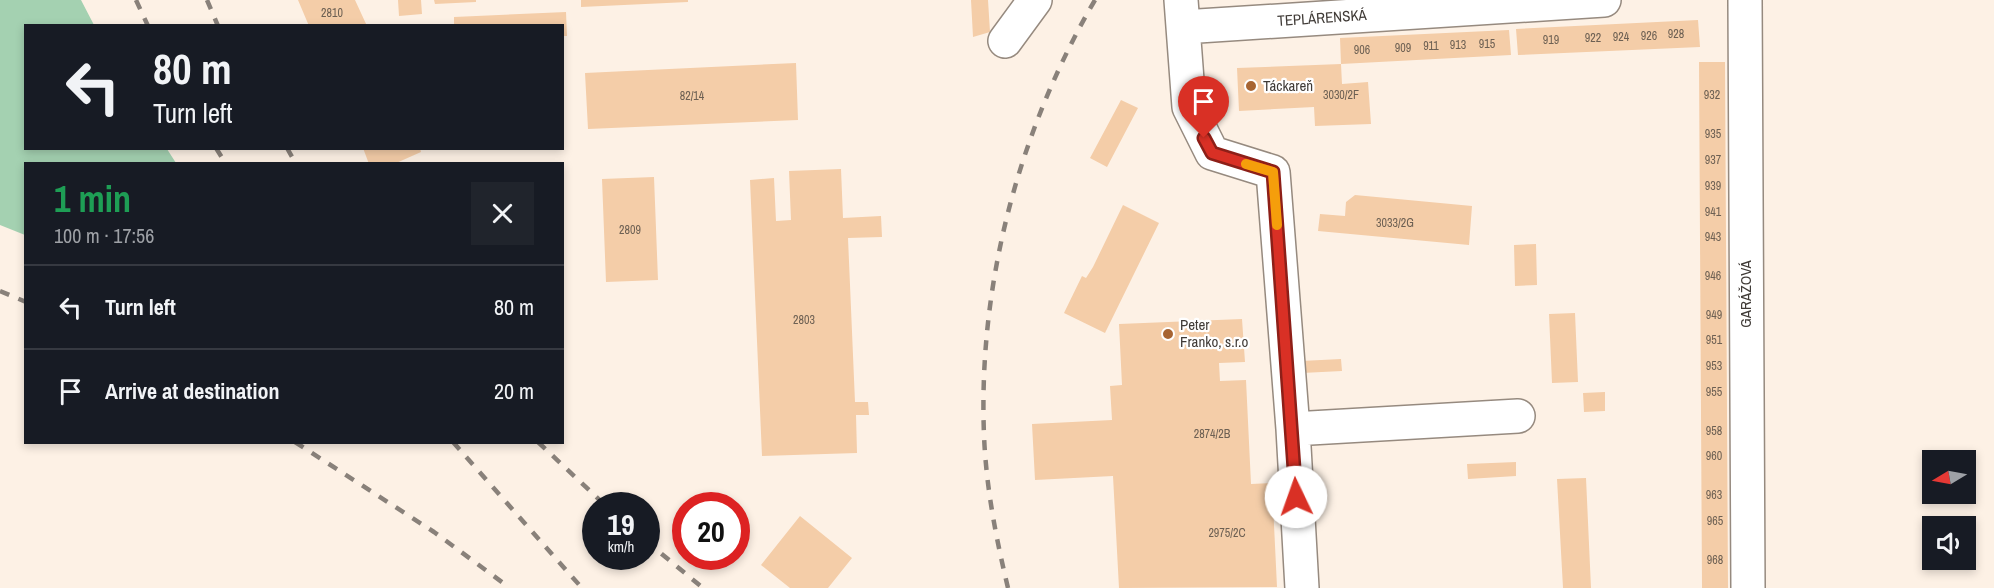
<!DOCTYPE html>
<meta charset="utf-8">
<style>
:root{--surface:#171b24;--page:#20242c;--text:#f1f3f6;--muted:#9ea1a6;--line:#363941}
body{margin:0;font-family:"Archivo Narrow",sans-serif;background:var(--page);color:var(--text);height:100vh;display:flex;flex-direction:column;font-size:22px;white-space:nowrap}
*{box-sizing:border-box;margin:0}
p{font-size:20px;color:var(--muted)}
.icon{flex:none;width:33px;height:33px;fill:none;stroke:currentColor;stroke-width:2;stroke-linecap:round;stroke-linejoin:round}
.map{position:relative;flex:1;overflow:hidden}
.panel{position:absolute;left:24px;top:162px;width:540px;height:282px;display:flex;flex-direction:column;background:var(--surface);border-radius:0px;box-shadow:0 3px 9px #0003}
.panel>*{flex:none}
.guide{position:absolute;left:24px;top:24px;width:540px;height:126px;border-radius:0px;box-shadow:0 3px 9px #0003;background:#171b24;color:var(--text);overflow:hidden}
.needle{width:39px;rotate:260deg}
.fabs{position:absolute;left:1922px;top:450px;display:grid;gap:12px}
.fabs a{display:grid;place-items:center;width:54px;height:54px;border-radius:0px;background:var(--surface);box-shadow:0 3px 9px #0003;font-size:30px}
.speed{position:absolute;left:582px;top:492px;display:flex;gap:12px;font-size:30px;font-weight:700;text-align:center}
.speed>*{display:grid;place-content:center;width:78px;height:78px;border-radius:50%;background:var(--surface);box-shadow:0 3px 9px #0003;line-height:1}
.speed small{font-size:15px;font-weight:400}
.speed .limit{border:9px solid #d22;background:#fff;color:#111}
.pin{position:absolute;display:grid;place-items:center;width:51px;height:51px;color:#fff;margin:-62px -26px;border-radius:50% 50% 50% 0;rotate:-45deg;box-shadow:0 0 6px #0007}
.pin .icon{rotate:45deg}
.me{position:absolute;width:66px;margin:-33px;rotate:357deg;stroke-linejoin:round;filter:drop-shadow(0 0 4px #0008)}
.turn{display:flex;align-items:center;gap:21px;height:126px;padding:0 30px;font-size:27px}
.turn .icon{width:78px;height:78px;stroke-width:2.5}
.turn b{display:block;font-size:42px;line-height:51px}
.round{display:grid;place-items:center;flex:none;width:63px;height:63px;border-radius:0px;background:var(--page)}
.summary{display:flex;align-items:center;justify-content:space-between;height:102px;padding:0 30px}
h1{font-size:36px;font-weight:800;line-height:45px;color:#1e9e55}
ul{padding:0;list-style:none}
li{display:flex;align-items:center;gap:18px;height:84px;padding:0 30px;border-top:2px solid var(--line)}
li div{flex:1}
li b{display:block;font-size:22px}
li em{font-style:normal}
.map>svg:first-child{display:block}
.forest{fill:#a4d1b1}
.building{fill:#f4cda8}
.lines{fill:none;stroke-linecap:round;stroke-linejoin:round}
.minor-casing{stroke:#968a7f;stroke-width:36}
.minor{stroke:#fff;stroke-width:33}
.rail{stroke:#89817a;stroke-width:4.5;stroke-dasharray:10 10;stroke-linecap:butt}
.route-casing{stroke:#8d1f18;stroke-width:15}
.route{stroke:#d93025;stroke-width:10}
.slow{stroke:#f59e0b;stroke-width:10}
.poi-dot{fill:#a76432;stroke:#fff;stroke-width:2}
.labels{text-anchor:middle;stroke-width:4.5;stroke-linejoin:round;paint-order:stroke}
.number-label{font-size:12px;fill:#6d6053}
.street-label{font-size:15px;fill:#403b37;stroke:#fff}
.poi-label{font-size:15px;fill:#403b37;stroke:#fff;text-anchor:start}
</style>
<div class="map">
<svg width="1994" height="588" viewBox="0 0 1994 588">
<rect width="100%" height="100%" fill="#fdf1e5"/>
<path class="forest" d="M0,0H81L94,25L26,26V148L167,149L176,163L26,164L25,235L0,225Z"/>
<path class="building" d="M298,0H355L367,26H309Z
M398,0H421L422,14L399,16Z
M434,0H476V2L435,4Z
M581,0H688V2L581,7Z
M971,0H988L990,32L973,37Z
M566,12L567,36H562V26H454V17Z
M1698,20L1700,47L1518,55L1516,29Z
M1509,30L1511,55L1341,64L1340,38Z
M1699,62H1725L1728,588H1702Z
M796,63L798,120L588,129L585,73Z
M1341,64L1342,84L1368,82L1371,124L1315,126L1314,107L1239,111L1237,68Z
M1121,100L1138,108L1107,167L1090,158Z
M363,148H420L421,152L394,164H369Z
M841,169L843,218L881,216L882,237L848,238L855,402H868L869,415H856L857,453L762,456L750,180L774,178L776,221L791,220L789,171Z
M654,177L658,280L606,282L602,179Z
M1355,195L1472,206L1469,245L1318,231L1320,214L1345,216L1346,202Z
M1123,205L1159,223L1105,333L1064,313L1082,276L1086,278L1093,267Z
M1536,244L1537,285L1515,286L1514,245Z
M1575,313L1578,382L1552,383L1549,314Z
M1242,319L1245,362L1219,363L1220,381L1246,380L1251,484L1272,483L1277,587L1119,588L1113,476L1035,480L1032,424L1112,420L1110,386L1122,385L1119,324Z
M1341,359L1342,371L1302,373L1301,361Z
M1605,392V411L1584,412L1583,393Z
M1516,462V476L1468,479L1467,464Z
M1586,478L1591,588H1563L1557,479Z
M800,516L852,558L828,588H790L761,565Z"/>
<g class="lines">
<g class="minor-casing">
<path id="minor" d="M1181,0L1189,107L1212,153L1273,172L1293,429L1302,588
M1745,0L1748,588
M1183,27L1604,0
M1005,41L1035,0
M1293,429L1518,416"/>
</g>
<use href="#minor" class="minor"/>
<path class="rail" d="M136,0L148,26
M207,0L218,26
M216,148L226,164
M287,148L296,164
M0,291L26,302
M295,442L434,532L510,588
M453,442L582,588
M538,442L606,506
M646,541L703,588
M1008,588C996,538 986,487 984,435C978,284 1019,130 1095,0"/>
</g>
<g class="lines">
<g class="route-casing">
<path id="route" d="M1204,138L1212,153L1273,172L1296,497"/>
</g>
<use href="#route" class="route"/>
<path class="slow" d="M1246,164L1273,172L1277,225"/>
</g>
<g class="poi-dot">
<circle cx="1251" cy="86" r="6"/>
<circle cx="1168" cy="334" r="6"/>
</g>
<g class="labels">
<g class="number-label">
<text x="332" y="17">2810</text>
<text x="1676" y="38">928</text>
<text x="1649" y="40">926</text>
<text x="1621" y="41">924</text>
<text x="1593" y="42">922</text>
<text x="1551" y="44">919</text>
<text x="1487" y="48">915</text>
<text x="1458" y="49">913</text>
<text x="1431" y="50">911</text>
<text x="1403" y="52">909</text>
<text x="1362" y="54">906</text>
<text x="1341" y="99">3030/2F</text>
<text x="1712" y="99">932</text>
<text x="692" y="100">82/14</text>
<text x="1713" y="138">935</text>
<text x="1713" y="164">937</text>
<text x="1713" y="190">939</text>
<text x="1713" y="216">941</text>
<text x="1395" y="227">3033/2G</text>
<text x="630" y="234">2809</text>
<text x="1713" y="241">943</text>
<text x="1713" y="280">946</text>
<text x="1714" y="319">949</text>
<text x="804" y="324">2803</text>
<text x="1714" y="344">951</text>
<text x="1714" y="370">953</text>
<text x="1714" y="396">955</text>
<text x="1714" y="435">958</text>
<text x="1212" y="438">2874/2B</text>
<text x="1714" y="460">960</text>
<text x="1714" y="499">963</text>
<text x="1715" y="525">965</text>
<text x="1227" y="537">2975/2C</text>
<text x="1715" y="564">968</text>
</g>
<g class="street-label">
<text transform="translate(1322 18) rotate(-4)" y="5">TEPLÁRENSKÁ</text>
<text transform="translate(1746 294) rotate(-90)" y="5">GARÁŽOVÁ</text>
</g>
<g class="poi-label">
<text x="1263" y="91">Táckareň</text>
<text x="1180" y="330">Peter<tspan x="1180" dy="17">Franko, s.r.o</tspan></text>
</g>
</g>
</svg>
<div class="fabs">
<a><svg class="needle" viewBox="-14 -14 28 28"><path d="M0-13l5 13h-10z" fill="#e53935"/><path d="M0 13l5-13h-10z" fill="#9ea1a6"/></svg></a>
<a><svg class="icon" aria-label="sound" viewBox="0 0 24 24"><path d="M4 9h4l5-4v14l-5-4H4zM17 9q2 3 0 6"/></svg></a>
</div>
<div class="speed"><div>19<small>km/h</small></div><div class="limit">20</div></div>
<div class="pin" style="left:1204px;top:138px;background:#d93025"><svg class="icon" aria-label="arrive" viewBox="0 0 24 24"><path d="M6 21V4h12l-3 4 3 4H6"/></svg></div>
<svg class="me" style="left:1296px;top:497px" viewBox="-20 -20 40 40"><circle r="19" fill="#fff"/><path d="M0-13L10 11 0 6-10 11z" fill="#d93025"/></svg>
<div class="guide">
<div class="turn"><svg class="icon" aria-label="left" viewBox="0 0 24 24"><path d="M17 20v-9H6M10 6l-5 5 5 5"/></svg><div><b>80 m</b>Turn left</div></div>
</div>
<section class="panel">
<div class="summary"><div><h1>1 min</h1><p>100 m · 17:56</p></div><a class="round"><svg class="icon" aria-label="close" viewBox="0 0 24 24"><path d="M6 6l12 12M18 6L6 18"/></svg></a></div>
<ul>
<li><svg class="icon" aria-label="left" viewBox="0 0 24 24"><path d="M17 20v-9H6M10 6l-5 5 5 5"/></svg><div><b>Turn left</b></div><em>80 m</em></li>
<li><svg class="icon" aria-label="arrive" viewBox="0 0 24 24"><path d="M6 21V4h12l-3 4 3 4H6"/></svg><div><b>Arrive at destination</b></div><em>20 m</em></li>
</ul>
</section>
</div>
